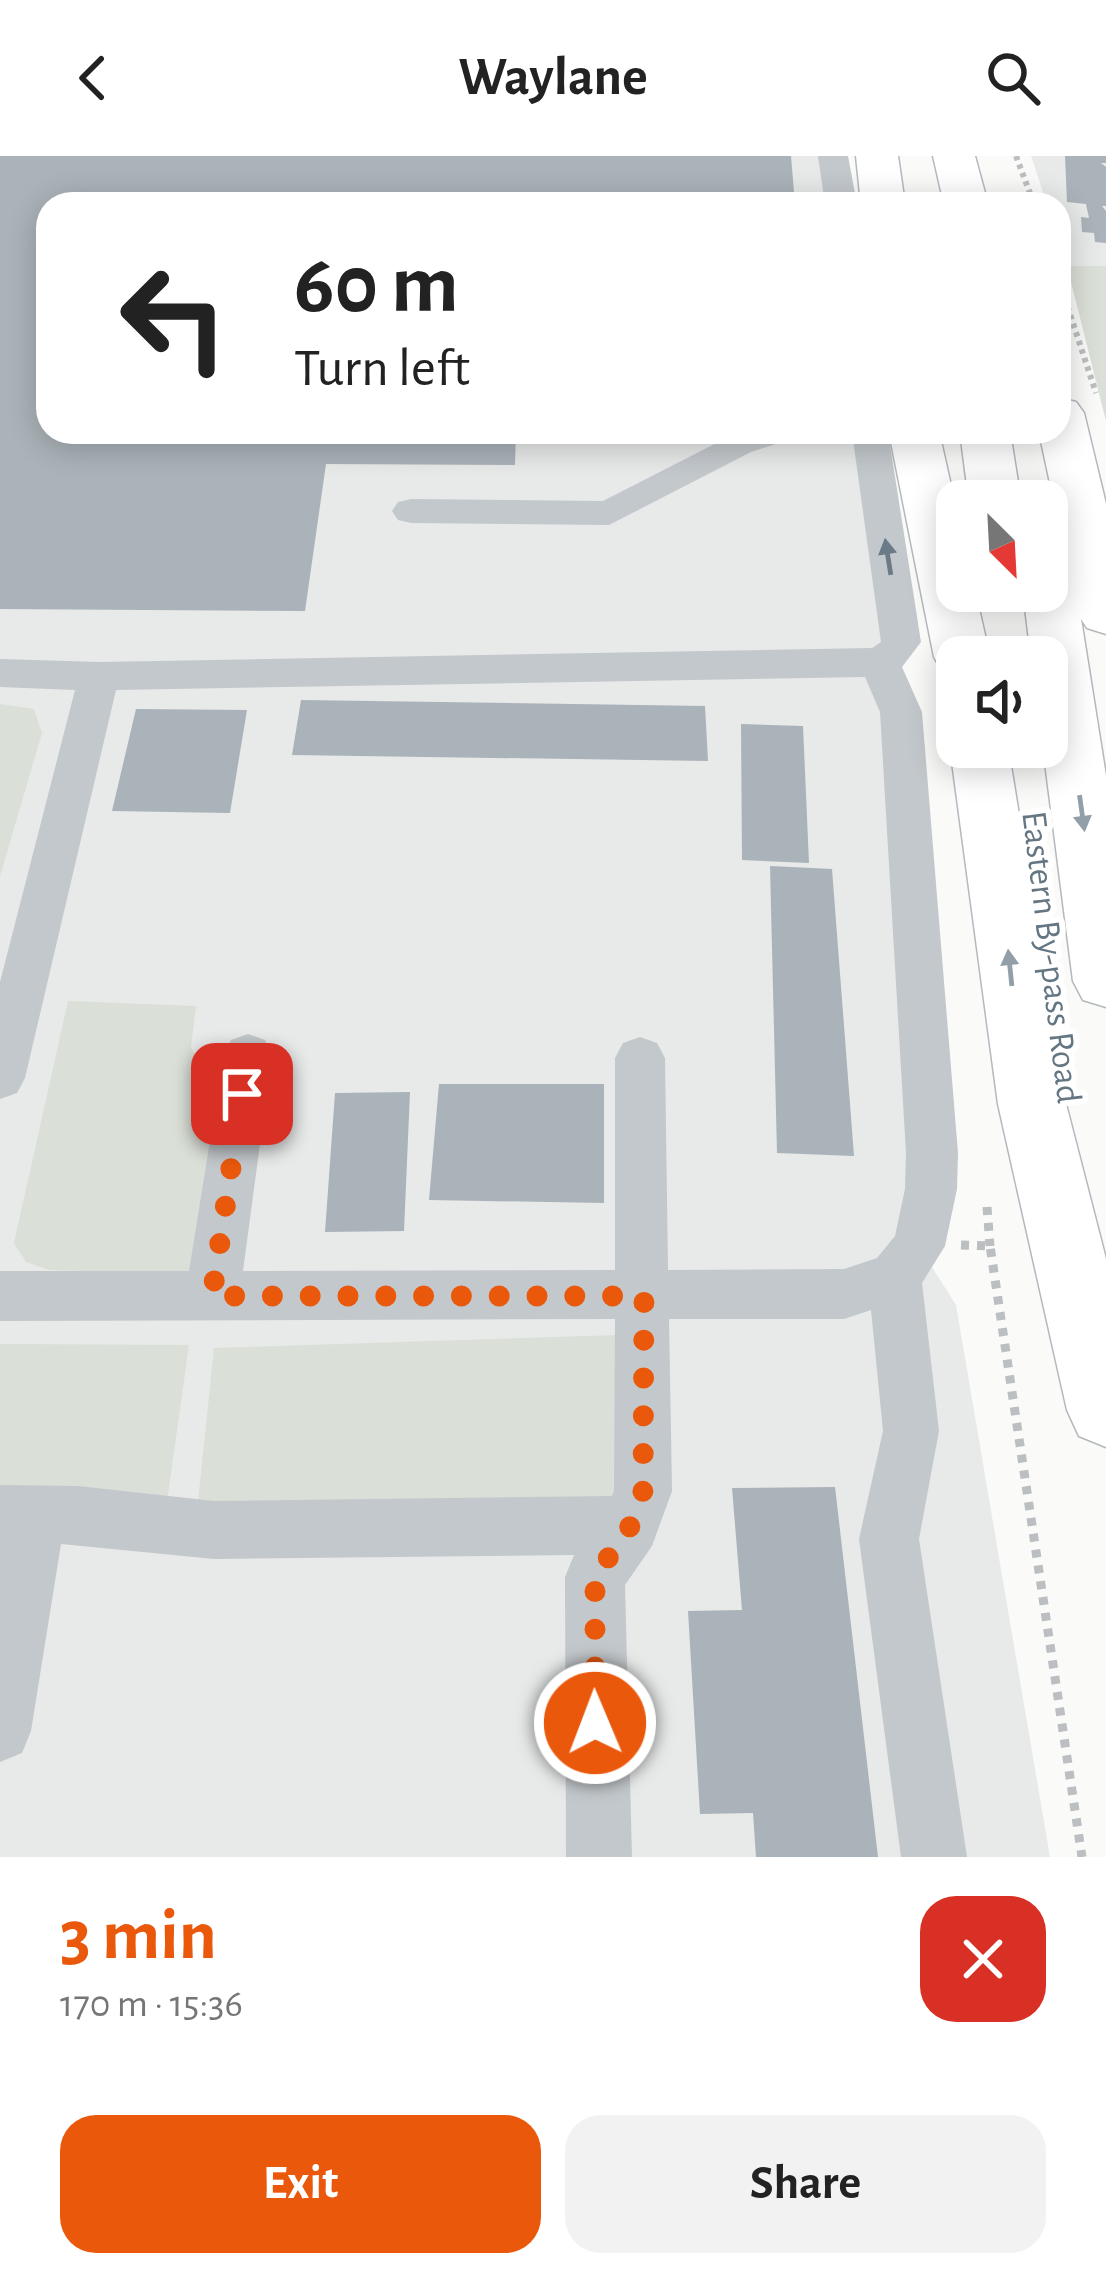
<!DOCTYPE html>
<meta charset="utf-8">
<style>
:root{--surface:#fff;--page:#f2f2f2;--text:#222;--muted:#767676;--accent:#ea580c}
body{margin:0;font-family:"Alegreya Sans",sans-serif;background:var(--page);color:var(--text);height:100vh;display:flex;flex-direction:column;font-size:45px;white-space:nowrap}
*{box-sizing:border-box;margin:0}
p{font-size:39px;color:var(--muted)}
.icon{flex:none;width:66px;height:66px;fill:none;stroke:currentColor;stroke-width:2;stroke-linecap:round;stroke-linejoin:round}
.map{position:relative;height:1701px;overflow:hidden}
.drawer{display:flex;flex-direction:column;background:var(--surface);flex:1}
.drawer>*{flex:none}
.banner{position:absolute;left:36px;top:36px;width:1035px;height:252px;border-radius:36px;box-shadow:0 6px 30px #0003;background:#fff;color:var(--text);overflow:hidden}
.needle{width:78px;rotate:156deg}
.fabs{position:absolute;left:936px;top:324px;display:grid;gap:24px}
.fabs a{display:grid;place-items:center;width:132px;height:132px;border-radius:24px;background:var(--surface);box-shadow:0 6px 30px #0003;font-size:60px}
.pin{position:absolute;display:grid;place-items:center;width:102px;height:102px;color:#fff;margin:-51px;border-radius:24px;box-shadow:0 6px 18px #0006}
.me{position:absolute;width:132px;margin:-66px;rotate:359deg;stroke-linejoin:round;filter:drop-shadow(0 0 9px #0008)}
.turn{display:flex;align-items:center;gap:42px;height:252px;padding:0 60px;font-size:54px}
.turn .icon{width:156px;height:156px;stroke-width:2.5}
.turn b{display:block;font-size:84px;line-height:102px}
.round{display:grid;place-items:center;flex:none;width:126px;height:126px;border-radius:36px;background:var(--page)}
.summary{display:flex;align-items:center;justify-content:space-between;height:204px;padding:0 60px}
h1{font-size:72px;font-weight:600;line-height:90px;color:var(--accent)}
.button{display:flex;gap:24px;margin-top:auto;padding:24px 60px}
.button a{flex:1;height:138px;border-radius:36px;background:var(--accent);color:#fff;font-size:48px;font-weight:600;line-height:138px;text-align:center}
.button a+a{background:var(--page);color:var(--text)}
header{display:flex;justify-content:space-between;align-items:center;height:156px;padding:0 60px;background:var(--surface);font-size:54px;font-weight:600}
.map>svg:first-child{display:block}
.built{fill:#e8e9e9}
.green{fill:#dadfd7}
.building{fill:#aab3b9}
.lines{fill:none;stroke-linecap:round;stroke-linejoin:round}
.highway-casing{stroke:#b4b9bd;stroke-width:3}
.path-far1{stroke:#bbbfc2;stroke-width:6;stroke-dasharray:4.5 4.5;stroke-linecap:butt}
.path{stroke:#bbbfc2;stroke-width:9;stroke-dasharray:8 8;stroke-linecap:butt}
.minor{fill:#c3c8cc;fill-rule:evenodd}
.highway{fill:#fff;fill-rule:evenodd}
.oneway{fill:#6a7a87}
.oneway2{fill:#939fa8}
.route{stroke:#ea580c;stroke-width:21;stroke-dasharray:0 37.8}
.labels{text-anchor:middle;stroke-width:12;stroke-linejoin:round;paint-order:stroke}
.street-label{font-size:36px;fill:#657683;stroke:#fff}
</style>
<header><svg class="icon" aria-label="back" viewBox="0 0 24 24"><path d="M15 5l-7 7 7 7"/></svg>Waylane<svg class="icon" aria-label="search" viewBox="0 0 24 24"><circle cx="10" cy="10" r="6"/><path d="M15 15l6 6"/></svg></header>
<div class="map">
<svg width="1106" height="1701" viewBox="0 0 1106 1701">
<rect width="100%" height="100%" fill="#fafaf8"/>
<path class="built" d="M0,0H841L847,48H48V276H871L925,1100L956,1149L1050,1701H0Z
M1031,0H1106V243L1059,84V48H1047Z"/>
<path class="green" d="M1067,110H1106V265Z
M0,548L34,553L42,577L0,720Z
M68,845L196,850L191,891L221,954L193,1118L49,1114L26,1106L14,1087Z
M617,1179L624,1350L198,1346L214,1192Z
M0,1188L189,1189L167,1345L0,1343Z"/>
<path class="building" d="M0,0H791L795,48H48V276H516L515,309L326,308L305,455L0,453Z
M1065,0H1106V7H1101L1106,11V50H1102L1106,55V87L1095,86L1094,77L1082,76L1081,61L1089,62L1086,48L1067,46Z
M301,544L705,550L708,605L292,599Z
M136,553L247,554L230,657L112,655Z
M741,568L803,570L809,707L742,704Z
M770,710L832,713L854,1000L777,997Z
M439,928H604V1047L429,1044Z
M410,936L404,1075L325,1076L335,937Z
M835,1331L878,1701H756L753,1657L700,1658L688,1455L742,1454L732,1332Z"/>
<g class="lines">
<g class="highway-casing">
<path id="highway" d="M856,0H898L905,48H861Z
M933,0H975L988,48H944Z
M1059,242L1076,246L1084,257L1106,348V478L1087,472L1081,463L1106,620V851L1083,844L1073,825L1043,591H1047V501H1031L1023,435H1047V399L1067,406L1039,276H1059Z
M889,276H939L957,356V435H975L990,501H957V519L942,515L934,501Z
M960,276H1010L1021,345H969Z
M957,578V591H1008L1066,948L1106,1103V1291L1079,1280L1067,1254L998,948L950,591Z"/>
</g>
<path class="path-far1" d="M1016,0L1034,48
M1059,125L1096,237"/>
<path class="path" d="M987,1051L990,1090
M961,1089L990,1090L1082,1701"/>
<path class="minor" d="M818,0H848L857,48H825Z
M738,276H793L788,284L751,296L609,369L411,367L398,364L392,355L398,346L411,343L603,345Z
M852,276H888L921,486L902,511L922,556L958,997L957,1033L945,1090L922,1127L939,1275L919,1383L967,1701H901L859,1383L883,1275L871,1154L844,1163H669L672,1335L652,1390L625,1429L632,1701H566L565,1421L574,1399L214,1403L61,1388L31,1575L22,1597L0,1606V1329L78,1330L214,1345L612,1340L614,1335L615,1163L0,1165V1115H189L224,898L231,884L248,878L265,884L272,898L243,1115L615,1114V902L623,887L640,881L657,887L665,902L668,1114L844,1113L877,1102L895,1080L905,1033L906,997L880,556L865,521L116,534L25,922L17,937L0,943V826L75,534L0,531V503L99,506L872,492L881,486Z"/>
<use href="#highway" class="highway"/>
</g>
<defs><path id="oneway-solid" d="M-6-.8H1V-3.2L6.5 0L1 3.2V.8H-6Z" transform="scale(3)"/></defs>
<use class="oneway" href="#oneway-solid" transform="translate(888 401) rotate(-99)"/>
<g class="oneway2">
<use href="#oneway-solid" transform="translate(1082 657) rotate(82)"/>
<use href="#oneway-solid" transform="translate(1010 812) rotate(-96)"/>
</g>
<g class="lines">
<path class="route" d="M242,938L212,1140H644L643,1335L631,1369L595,1421V1567"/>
</g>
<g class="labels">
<g class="street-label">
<text transform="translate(1053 801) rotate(83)" y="13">Eastern By-pass Road</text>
</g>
</g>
</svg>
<div class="fabs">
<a><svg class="needle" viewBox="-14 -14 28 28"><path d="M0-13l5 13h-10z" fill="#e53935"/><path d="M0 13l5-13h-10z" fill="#767676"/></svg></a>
<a><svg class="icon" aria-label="sound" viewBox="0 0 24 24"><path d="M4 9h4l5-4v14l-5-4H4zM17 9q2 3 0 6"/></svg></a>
</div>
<div class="pin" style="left:242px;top:938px;background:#d93025"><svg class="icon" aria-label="arrive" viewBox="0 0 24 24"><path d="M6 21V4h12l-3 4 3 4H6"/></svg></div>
<svg class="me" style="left:595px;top:1567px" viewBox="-20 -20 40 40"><circle r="17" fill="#ea580c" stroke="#fff" stroke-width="3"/><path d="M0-11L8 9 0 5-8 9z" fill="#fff"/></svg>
<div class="banner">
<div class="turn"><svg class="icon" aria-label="left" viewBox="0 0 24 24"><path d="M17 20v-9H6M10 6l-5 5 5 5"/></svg><div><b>60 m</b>Turn left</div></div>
</div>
</div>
<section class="drawer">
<div class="summary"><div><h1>3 min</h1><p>170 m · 15:36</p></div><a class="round" style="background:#d93025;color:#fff"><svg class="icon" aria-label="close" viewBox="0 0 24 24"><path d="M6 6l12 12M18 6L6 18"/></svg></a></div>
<div class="button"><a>Exit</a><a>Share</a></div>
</section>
